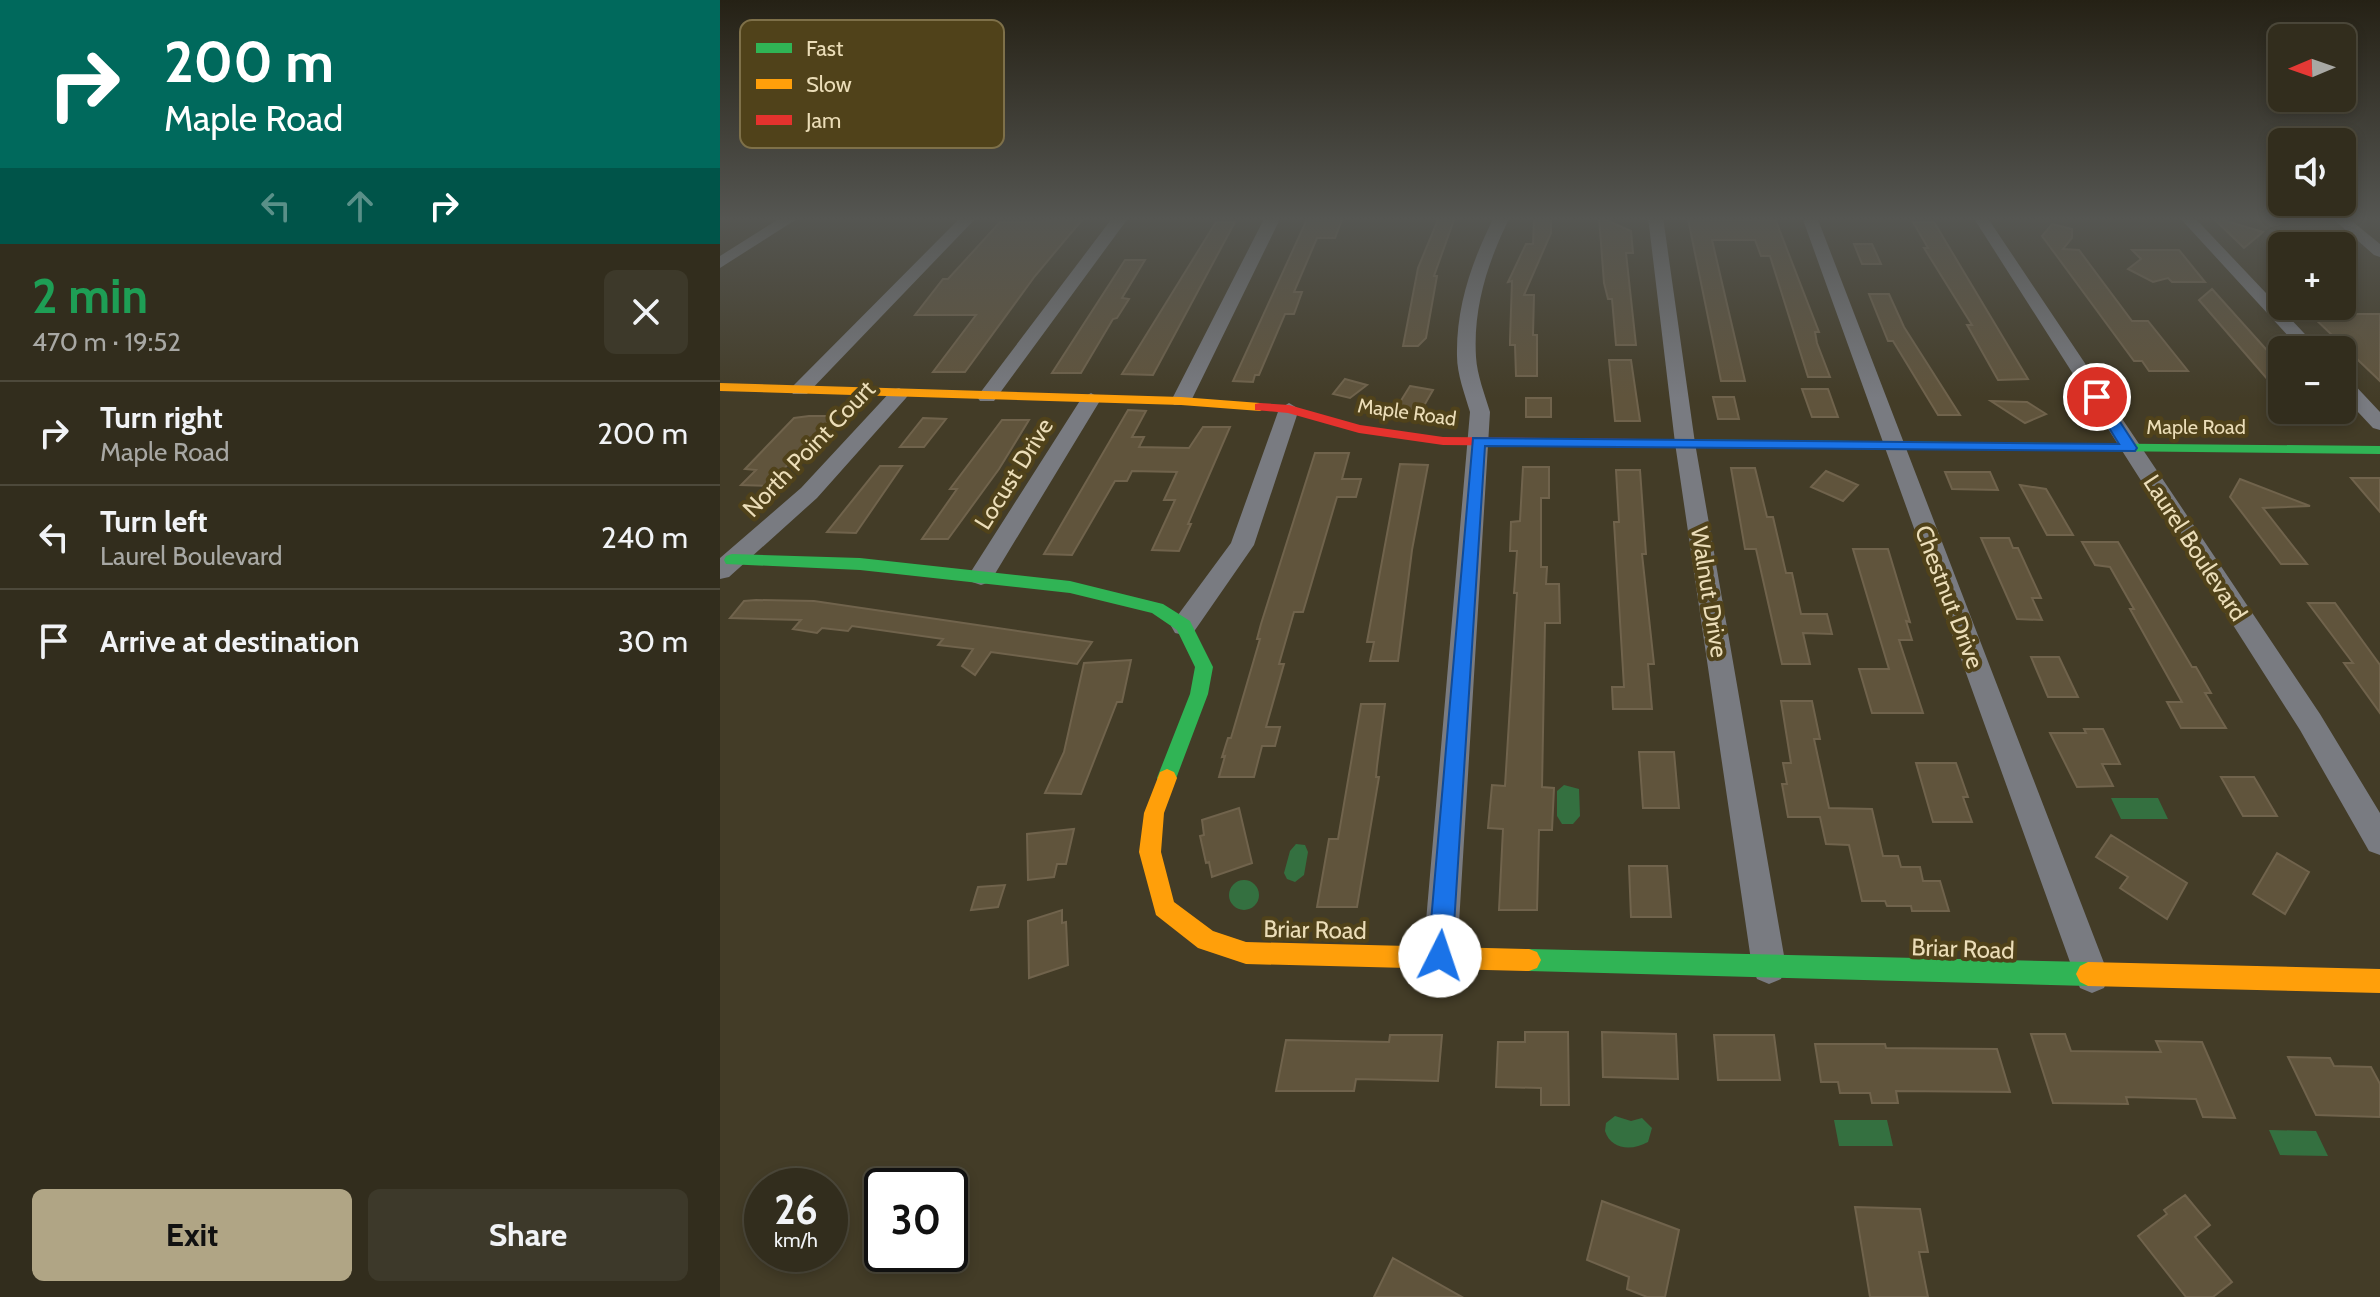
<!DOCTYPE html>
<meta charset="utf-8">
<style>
:root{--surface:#322d1d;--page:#3d392a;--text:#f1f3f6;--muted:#a8a8a4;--line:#4d493b;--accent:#b0a585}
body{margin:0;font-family:Cabin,sans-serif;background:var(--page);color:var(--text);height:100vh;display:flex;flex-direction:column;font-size:30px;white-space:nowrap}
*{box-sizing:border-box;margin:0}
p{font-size:26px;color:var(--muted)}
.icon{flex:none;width:44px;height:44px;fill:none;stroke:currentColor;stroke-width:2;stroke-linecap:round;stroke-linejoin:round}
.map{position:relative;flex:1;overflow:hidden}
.details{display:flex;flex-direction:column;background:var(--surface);width:720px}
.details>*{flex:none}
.banner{background:#00695c;color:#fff;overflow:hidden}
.needle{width:52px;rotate:268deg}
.tools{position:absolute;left:1548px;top:24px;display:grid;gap:16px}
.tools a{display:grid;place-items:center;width:88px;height:88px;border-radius:12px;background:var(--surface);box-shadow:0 4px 12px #0003,0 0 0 2px var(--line);font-size:40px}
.speed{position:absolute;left:24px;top:1168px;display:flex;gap:16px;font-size:40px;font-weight:700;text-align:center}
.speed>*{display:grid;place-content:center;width:104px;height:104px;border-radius:50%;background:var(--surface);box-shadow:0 4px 12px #0003,0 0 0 2px var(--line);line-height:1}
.speed small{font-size:20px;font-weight:400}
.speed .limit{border:4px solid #111;border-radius:12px;background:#fff;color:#111}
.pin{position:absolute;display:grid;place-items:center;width:68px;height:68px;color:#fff;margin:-34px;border:4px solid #fff;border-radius:50%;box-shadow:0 2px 8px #0007}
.me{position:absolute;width:88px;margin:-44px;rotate:4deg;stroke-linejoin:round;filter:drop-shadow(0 0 6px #0008)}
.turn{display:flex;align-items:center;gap:28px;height:168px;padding:0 32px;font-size:36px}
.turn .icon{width:104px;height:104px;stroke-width:2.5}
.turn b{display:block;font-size:56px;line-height:68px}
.lanes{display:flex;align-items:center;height:76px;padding:0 32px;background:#0003;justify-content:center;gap:40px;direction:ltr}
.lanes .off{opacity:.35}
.round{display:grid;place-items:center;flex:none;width:84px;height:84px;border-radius:12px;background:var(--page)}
.headline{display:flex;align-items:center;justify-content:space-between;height:136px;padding:0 32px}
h1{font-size:48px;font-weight:800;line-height:60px;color:#1e9e55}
.action{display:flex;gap:16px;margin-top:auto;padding:16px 32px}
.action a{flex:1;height:92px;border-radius:12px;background:var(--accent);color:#111;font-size:32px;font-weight:800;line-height:92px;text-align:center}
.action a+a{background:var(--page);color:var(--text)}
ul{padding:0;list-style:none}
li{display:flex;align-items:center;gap:24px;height:104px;padding:0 32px;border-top:2px solid var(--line)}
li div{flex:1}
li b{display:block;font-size:30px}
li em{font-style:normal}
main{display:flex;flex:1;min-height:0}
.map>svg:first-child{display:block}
.water{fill:#347040}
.building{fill:#60543c;stroke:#70634c;stroke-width:2}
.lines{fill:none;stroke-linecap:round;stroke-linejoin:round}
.street{fill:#797b81;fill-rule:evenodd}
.fast{fill:#30b455;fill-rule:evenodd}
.slow{fill:#ff9f0a;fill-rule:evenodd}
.jam{fill:#e5322d;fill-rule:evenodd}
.route{fill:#1a73e8;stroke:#114b97;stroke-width:2}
.labels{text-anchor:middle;stroke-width:8;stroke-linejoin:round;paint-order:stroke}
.far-street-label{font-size:20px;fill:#ebddb8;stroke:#50421a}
.street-label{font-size:24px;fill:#ebddb8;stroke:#50421a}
.key{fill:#50421a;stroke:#7e7049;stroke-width:2}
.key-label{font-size:22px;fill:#ebddb8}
</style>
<main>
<section class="details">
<div class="banner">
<div class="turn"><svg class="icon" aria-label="right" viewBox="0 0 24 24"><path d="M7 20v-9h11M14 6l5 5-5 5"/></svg><div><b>200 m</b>Maple Road</div></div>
<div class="lanes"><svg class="icon off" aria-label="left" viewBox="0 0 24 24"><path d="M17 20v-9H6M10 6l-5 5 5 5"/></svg><svg class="icon off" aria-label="ahead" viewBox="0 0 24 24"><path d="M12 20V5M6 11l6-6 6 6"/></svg><svg class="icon" aria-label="right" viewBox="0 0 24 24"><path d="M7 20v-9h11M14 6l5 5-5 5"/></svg></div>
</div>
<div class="headline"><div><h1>2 min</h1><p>470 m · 19:52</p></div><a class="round"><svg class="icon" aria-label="close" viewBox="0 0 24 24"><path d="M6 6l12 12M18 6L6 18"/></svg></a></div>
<ul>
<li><svg class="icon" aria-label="right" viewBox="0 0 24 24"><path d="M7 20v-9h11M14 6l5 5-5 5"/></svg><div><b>Turn right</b><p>Maple Road</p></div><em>200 m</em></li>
<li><svg class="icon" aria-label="left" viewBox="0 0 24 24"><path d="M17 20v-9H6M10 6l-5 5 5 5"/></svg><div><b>Turn left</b><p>Laurel Boulevard</p></div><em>240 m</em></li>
<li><svg class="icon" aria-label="arrive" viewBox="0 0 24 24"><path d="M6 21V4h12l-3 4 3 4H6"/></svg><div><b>Arrive at destination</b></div><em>30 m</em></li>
</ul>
<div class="action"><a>Exit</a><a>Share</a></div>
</section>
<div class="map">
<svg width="1660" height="1297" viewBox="0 0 1660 1297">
<rect width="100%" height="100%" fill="#433c27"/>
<path class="water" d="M844,785L859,789L860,816L853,824H842L837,816V791Z
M1391,798H1438L1448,819H1401Z
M576,844L585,845L588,852L584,875L575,882L567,879L564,873L570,851Z
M509 895a15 15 0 1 1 30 0a15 15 0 1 1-30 0Z
M895,1116L911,1121L922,1118L932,1128L928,1142C912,1151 891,1150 885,1131L886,1123Z
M1114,1120H1167L1173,1146H1119Z
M1549,1130L1596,1131L1608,1156L1560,1155Z"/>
<path class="building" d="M588,217H623L615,238H597L574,292H582L574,314H565L539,375H535L533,382L513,381Z
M719,217H735L714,276H717L706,338L698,346H683L698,268Z
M879,217L911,231L913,253H906L916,345H896L892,299H888L884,283Z
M1492,217H1493L1543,232L1524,248Z
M814,219H831V233L804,295H814L813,335H817V376H796L795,345H790V340L792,281L788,282L806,244H813Z
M968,219L1056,221L1099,332H1095L1097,343L1110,377H1088L1050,256H1041L1035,240H992L1025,381H1001Z
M361,221L315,276L245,372H213L256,315H195L223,279H228L280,222Z
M496,222H515L433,375L402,374Z
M1193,222H1214L1308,379L1278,380L1247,325H1252L1204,248H1208Z
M1332,224L1352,229V238L1343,249L1359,250L1412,321H1428L1468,371H1429L1422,361H1414L1322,236Z
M1134,244H1152L1161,264H1142Z
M1412,250H1459L1485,282H1452L1448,278L1433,282L1408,269L1421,259Z
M405,260H425L402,298L409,299L397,318L393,319L361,373H332Z
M1492,289L1562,367V396L1479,300Z
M1149,294H1169L1184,327L1240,415H1218L1173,341H1168Z
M1590,314H1660V381Z
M889,360H911L920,421H895Z
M625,379L647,385L630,398L613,394Z
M690,386L713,390L701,411L677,407Z
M1082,389H1108L1118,417H1092Z
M993,397H1014L1019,419H998Z
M806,398H831V417H806Z
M1271,401L1307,402L1326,414L1305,423Z
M408,410L426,411L412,437H424L419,447L469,448L483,427H510L468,524H471L459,551L432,550L455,500H444L457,472L412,471L407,481H395L352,555L324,554Z
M89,416H113L48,486L21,485L36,470L25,469L74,418Z
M203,418L226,419L204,447H180Z
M282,420H309L279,469L228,539H202L237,489H230Z
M595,453H629L622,479H641L636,497H617L583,612H574L559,664H564L546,727H560L555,746H542L534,777H499L505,756L502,757L508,738H511L540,639H537L541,624Z
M680,464L708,465L692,550L678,661H650L654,642H647Z
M160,466H182L136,533L107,532Z
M803,467H829V498H821V567H827L826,584H839L840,623H825L822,787L834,788L832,830H819L817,910H779L783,829L768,828L772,785L785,786L797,593H794L797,551H790L791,522L800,521Z
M1011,468H1035L1047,517H1053L1066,573H1072L1081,614H1107L1112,634L1083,633L1090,664H1062L1036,549H1025Z
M896,470H920L926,554H922L934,664H928L932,709H893L892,687H904L894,522H899Z
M1106,471L1138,485L1123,501L1091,487Z
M1225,472H1270L1278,490L1232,489Z
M1631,478H1660V512Z
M1520,479L1590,506L1543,508L1587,564H1561L1510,497Z
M1300,485L1326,489L1353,535H1327Z
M1261,538H1289L1293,548H1298L1321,598H1312L1322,620L1297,619Z
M1362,542H1398L1472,667H1476L1491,693H1485L1506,728H1461L1447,702H1462L1410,609H1414L1390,567L1375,565Z
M1133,549H1168L1190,622L1186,621L1192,640H1179L1203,713H1152L1139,669H1169Z
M36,600L94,601L372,642L357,664L271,652L255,675L242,666L253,649L218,645L223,639L132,626L128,631L102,628L97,633L73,629L81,620L10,618L24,601Z
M1588,603H1615L1660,665V713L1624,663H1633Z
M1311,657H1339L1358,697H1328Z
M411,660L402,702H397L361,794L325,793L344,752L364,663Z
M1061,701H1092L1100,739H1094L1109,808L1152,809L1163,856H1178L1181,867H1200L1203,881H1220L1229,911H1192L1191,906H1167L1165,901H1142L1129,845L1106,844L1100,817H1068L1062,784H1067L1063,763H1071Z
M641,704H665L657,766L656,777H659L637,907H597L609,839H618Z
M1364,729H1383L1400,764H1382L1393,786L1357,787L1330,733H1366Z
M919,752H954L959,808H923Z
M1196,763H1236L1248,797H1243L1252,822H1213Z
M1501,777H1534L1557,816H1523Z
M519,808L532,863L492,877L489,862L486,863L480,836L484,835L482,820Z
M354,829L346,864H337L334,877L308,880L307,834Z
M1391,835L1467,883L1447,919L1400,888L1408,877L1376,857Z
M1557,853L1589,872L1565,914L1533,894Z
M909,866H947L951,917H911Z
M285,885L278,907L251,910L258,887Z
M342,910V923L346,922L348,965L309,978L308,921Z
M805,1032H848L849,1105H821V1088L776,1087L778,1042H805Z
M882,1032L956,1034L958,1079L883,1077Z
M1311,1034H1345L1351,1051L1441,1052L1436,1041L1482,1042L1515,1118L1483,1117L1476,1099L1406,1097L1408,1104L1333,1103Z
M670,1035H722L718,1081L636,1079L634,1091H556L566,1040L669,1042Z
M994,1035H1054L1060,1080H998Z
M1095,1044H1165L1166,1048L1277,1049L1290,1092L1176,1091L1178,1103H1152L1150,1093H1120L1118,1082H1101Z
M1568,1057L1610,1058L1614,1066L1651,1067L1660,1084V1117L1596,1115Z
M1465,1195L1490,1225L1475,1237L1512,1282L1493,1297H1466L1418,1236L1447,1214L1444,1210Z
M882,1201L959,1230L945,1297H927L907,1289L909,1277L867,1260Z
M1135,1207L1200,1209L1208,1252H1199L1208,1297H1150Z
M673,1258L742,1297H654Z"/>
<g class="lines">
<path class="street" d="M62,217H80L0,268V256Z
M241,217H257L87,394H73L70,390L73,386Z
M393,217H409L274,401H260L257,397L260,393Z
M545,217H561L471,401L468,405H454L451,401Z
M774,217H790C768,261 753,307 756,357C757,375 765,395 770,412L737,956L732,968L720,972L708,968L703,956L750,412C745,395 737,374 737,356C736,306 752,261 774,217Z
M928,217H943L975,443L1066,967L1061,979L1049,984L1037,979L1032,967L955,443Z
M1082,217H1097L1389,976L1384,988L1372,993L1360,988L1355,976Z
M1253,217H1267L1600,714L1660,813V855L1649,851L1580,730Z
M1459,217H1474L1600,350H1581Z
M1611,217H1627L1660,244V257L1654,255Z
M1622,377L1629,379L1660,412V430L1653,428L1622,395Z
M179,388L189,394L186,398L97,498L9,577L0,579V558L81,488L172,390Z
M371,393L381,399L270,582L261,585L252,582L249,576L252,570L361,399Z
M569,403L579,409L534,545L473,633L464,635L455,633L451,626L455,619L511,543L559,409Z"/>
<path class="fast" d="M920,439L1660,446V454L915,446V440Z
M12,554L140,558L350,581L443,604L470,621L493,667L488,694L454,784L447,787L440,784L437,778L470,694L475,667L457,630L432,613L350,593L140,570L6,564L4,560L6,556Z
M809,949L1368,962L1376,966L1380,974L1376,982L1368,986L809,971L801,968L797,960L801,952Z"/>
<path class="slow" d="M0,383L461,397L540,403L547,407L540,411L461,405L0,391Z
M447,769L454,772L457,778L444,813L441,852L454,902L493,931L526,942L809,949L817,952L821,960L817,968L809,971L526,964L478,948L436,915L419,852L424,813L440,772Z
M1368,962L1660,969V993L1368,986L1360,982L1356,974L1360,966Z"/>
<path class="jam" d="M540,403L569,405L640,425L723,437L920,439L927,443L920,447L723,445L639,433L568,413L535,410V404Z"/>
</g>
<linearGradient id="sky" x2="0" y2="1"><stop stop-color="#252115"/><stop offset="0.55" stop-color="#555652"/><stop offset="1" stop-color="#555652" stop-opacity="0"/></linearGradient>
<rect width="1660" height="398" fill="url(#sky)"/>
<path class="route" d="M1377,392L1382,394L1417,448L1415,451L765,446L732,956L728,964L720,967L712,964L708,956L753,438L1399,444L1370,397Z"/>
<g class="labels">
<g class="far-street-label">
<text transform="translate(687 412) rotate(8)" y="7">Maple Road</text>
<text x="1476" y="434">Maple Road</text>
</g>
<g class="street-label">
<text transform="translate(89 449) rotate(-46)" y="8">North Point Court</text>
<text transform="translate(294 474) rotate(-58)" y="8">Locust Drive</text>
<text transform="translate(1475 548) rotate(57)" y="8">Laurel Boulevard</text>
<text transform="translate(989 592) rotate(81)" y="8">Walnut Drive</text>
<text transform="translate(1229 597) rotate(69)" y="8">Chestnut Drive</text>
<text transform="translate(595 930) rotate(1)" y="8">Briar Road</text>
<text transform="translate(1243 949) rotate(2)" y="8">Briar Road</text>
</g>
</g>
<rect x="20" y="20" width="264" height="128" rx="12" class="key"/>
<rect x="36" y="43" width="36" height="10" fill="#30b455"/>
<rect x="36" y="79" width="36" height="10" fill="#ff9f0a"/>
<rect x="36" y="115" width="36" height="10" fill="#e5322d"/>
<g class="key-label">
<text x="86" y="56">Fast</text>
<text x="86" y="92">Slow</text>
<text x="86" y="128">Jam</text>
</g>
</svg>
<div class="tools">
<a><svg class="needle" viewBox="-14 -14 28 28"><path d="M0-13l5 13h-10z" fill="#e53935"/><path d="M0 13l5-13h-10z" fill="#a8a8a4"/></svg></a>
<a><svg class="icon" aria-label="sound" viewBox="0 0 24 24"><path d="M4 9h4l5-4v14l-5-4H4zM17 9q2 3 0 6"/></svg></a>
<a>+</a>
<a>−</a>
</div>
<div class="speed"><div>26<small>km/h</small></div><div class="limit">30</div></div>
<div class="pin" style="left:1377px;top:397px;background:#d93025"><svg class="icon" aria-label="arrive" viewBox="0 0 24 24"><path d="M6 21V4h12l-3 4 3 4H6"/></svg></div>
<svg class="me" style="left:720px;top:956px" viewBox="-20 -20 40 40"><circle r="19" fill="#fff"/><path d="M0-13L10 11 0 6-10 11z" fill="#1a73e8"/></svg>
</div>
</main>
